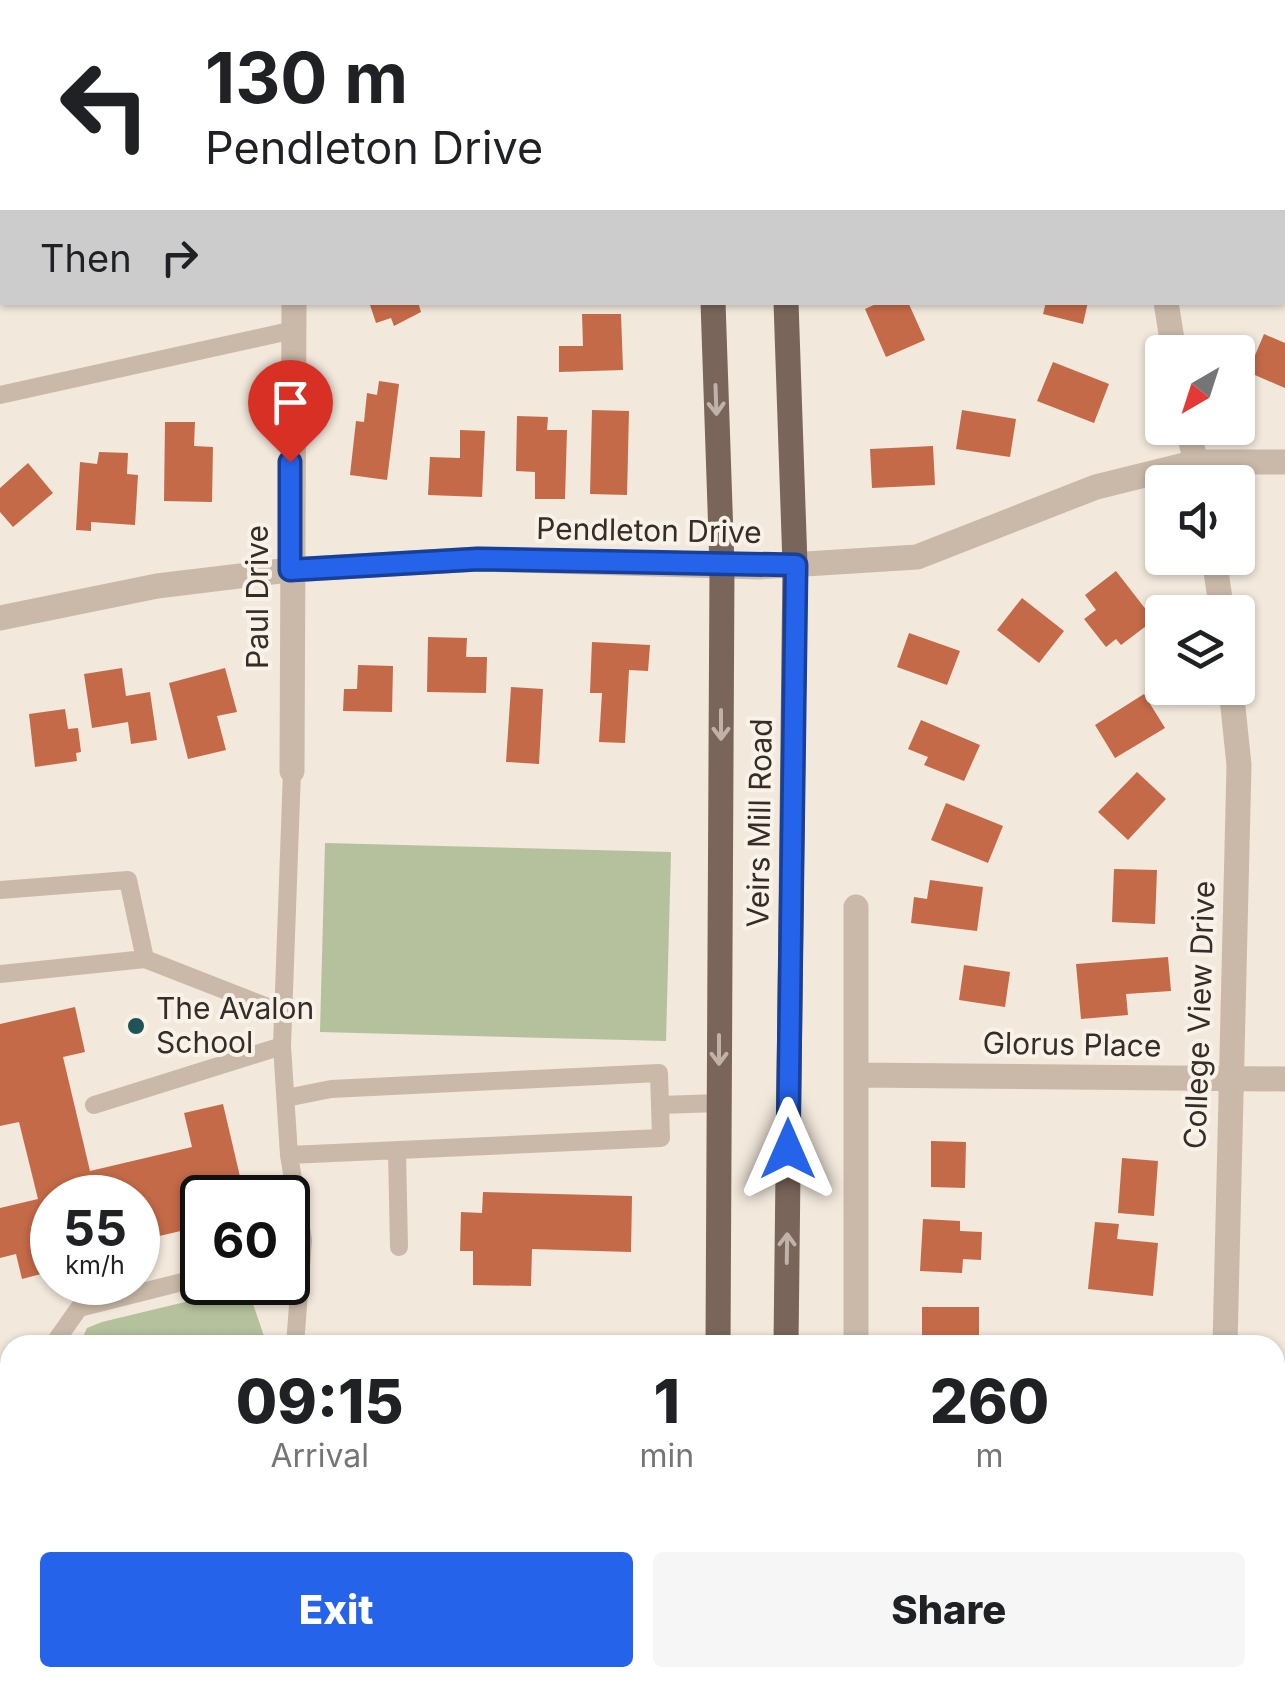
<!DOCTYPE html>
<style>
:root{--surface:#fff;--page:#f6f6f6;--text:#202124;--muted:#757577;--accent:#2563eb}
body{margin:0;font-family:Inter,sans-serif;background:var(--page);color:var(--text);height:100vh;display:flex;flex-direction:column;font-size:38px;white-space:nowrap}
*{box-sizing:border-box;margin:0}
p{font-size:32px;color:var(--muted)}
.icon{flex:none;width:55px;height:55px;fill:none;stroke:currentColor;stroke-width:2;stroke-linecap:round;stroke-linejoin:round}
.map{position:relative;flex:1;overflow:hidden}
.drawer{position:absolute;left:0px;top:1335px;width:1285px;height:352px;display:flex;flex-direction:column;background:var(--surface);border-radius:30px 30px 0 0;box-shadow:0 2px 8px #0004}
.drawer>*{flex:none}
.banner{position:absolute;left:0px;top:0px;width:1285px;height:305px;box-shadow:0 2px 8px #0004;background:#fff;color:var(--text);overflow:hidden}
.needle{width:65px;rotate:219deg}
.tools{position:absolute;left:1145px;top:335px;display:grid;gap:20px}
.tools a{display:grid;place-items:center;width:110px;height:110px;border-radius:10px;background:var(--surface);box-shadow:0 2px 8px #0004;font-size:50px}
.speed{position:absolute;left:30px;top:1175px;display:flex;gap:20px;font-size:50px;font-weight:700;text-align:center}
.speed>*{display:grid;place-content:center;width:130px;height:130px;border-radius:50%;background:var(--surface);box-shadow:0 2px 8px #0004;line-height:1}
.speed small{font-size:25px;font-weight:400}
.speed .limit{border:5px solid #111;border-radius:15px;background:#fff;color:#111}
.pin{position:absolute;display:grid;place-items:center;width:85px;height:85px;color:#fff;margin:-102px -42px;border-radius:50% 50% 50% 0;rotate:-45deg;box-shadow:0 0 10px #0007}
.pin .icon{rotate:45deg}
.me{position:absolute;width:110px;margin:-55px;rotate:0deg;stroke-linejoin:round;filter:drop-shadow(0 0 8px #0008)}
.turn{display:flex;align-items:center;gap:35px;height:210px;padding:0 40px;font-size:45px}
.turn .icon{width:130px;height:130px;stroke-width:2.5}
.turn b{display:block;font-size:70px;line-height:85px}
.then{display:flex;align-items:center;height:95px;padding:0 40px;background:#0003;gap:20px;font-size:38px}
.eta{display:flex;justify-content:space-evenly;align-items:center;height:170px;text-align:center}
.eta b{font-size:60px;font-weight:800;line-height:70px}
.primary-button{display:flex;gap:20px;margin-top:auto;padding:20px 40px}
.primary-button a{flex:1;height:115px;border-radius:10px;background:var(--accent);color:#fff;font-size:40px;font-weight:800;line-height:115px;text-align:center}
.primary-button a+a{background:var(--page);color:var(--text)}
.map>svg:first-child{display:block}
.green{fill:#b4c19c}
.building{fill:#c46a48}
.lines{fill:none;stroke-linecap:round;stroke-linejoin:round}
.path{stroke:#b6a393;stroke-width:5;stroke-dasharray:5 5;stroke-linecap:butt}
.lane{stroke:#cab9a8;stroke-width:18}
.street{stroke:#cab9a8;stroke-width:25}
.primary{stroke:#79655a;stroke-width:25}
.oneway{stroke:#bfb3a9}
.route-casing{stroke:#184099;stroke-width:25}
.route{stroke:#2563eb;stroke-width:18}
.poi-dot{fill:#1e5358;stroke:#f9f2e9;stroke-width:4}
.labels{text-anchor:middle;stroke-width:8;stroke-linejoin:round;paint-order:stroke}
.street-label{font-size:30px;fill:#372d28;stroke:#f9f2e9}
.poi-label{font-size:30px;fill:#372d28;stroke:#f9f2e9;text-anchor:start}
</style>
<div class="map">
<svg width="1285" height="1687" viewBox="0 0 1285 1687">
<rect width="100%" height="100%" fill="#f2e8dc"/>
<path class="green" d="M325,843L671,852L666,1041L320,1032Z
M235,1290L250,1295L267,1345H79L87,1328L102,1322Z"/>
<path class="building" d="M369,302H418L421,312L394,326L391,318L376,323Z
M880,302H908L925,340L886,357L865,309Z
M1046,302H1088L1083,324L1043,314Z
M582,314H621L623,370L559,372V346H583Z
M1264,334L1285,343V388L1248,372Z
M1053,362L1109,384L1094,423L1037,401Z
M379,381L399,384L387,480L350,475L356,421L364,422L367,393L377,395Z
M592,410L629,411L627,495L590,494Z
M962,410L1016,419L1010,457L956,449Z
M517,416L548,417L547,430H567L565,499H535V472L516,471Z
M165,422H195L194,446L213,447L212,502L164,501Z
M460,430L485,431L482,497L428,495L430,457L460,458Z
M933,446L935,485L872,488L870,449Z
M99,452L128,453L127,474L138,475L135,525L91,522V531L76,530L80,462L97,464Z
M28,463L53,493L13,527L0,512V488Z
M1116,571L1154,620L1121,645L1116,639L1106,647L1084,619L1096,610L1085,595Z
M1022,598L1064,631L1039,663L997,630Z
M909,633L960,651L947,685L897,667Z
M428,637L467,638L466,657H487L486,693L427,692Z
M592,642L650,645L648,671L629,670L625,743L599,742L602,693H590Z
M358,665L393,666L392,712L343,711L344,689H357Z
M122,668L126,696L150,692L157,740L131,744L128,722L92,728L84,674Z
M225,668L237,712L217,716L226,750L188,759L169,683Z
M511,687L543,689L539,764L506,762Z
M1144,694L1165,728L1115,758L1095,725Z
M65,709L68,729L78,728L81,752L76,753L77,761L35,767L29,714Z
M921,720L980,745L964,781L924,765L928,757L908,749Z
M1137,772L1166,799L1128,840L1098,812Z
M946,803L1003,826L988,863L931,840Z
M1114,869L1157,870L1155,924L1112,922Z
M930,880L983,887L977,931L911,923L914,897L927,899Z
M1168,957L1171,991L1126,994L1128,1015L1081,1019L1076,964Z
M964,965L1010,972L1005,1007L959,1000Z
M75,1007L85,1052L63,1057L90,1171L192,1147L184,1113L223,1104L245,1198H202V1226L138,1241V1198H52V1271L22,1279L16,1254L0,1258V1208L38,1199L19,1122L0,1126V1024Z
M931,1141L966,1142L965,1188L931,1187Z
M1122,1158L1158,1161L1154,1216L1118,1213Z
M483,1192L632,1196L631,1252L532,1249L531,1286L473,1285V1251H460L461,1212L482,1213Z
M923,1219L960,1221V1231L982,1232L981,1260L963,1259L962,1273L920,1271Z
M1095,1222L1119,1224L1117,1239L1158,1243L1153,1296L1088,1289Z
M922,1307H979V1345H922Z
M918,1678H962L961,1684L918,1683Z"/>
<g class="lines">
<path class="path" d="M0,119H2"/>
<path class="lane" d="M0,395L294,330
M292,771L282,1046L289,1155L303,1240L295,1345
M0,890L128,880L145,959
M0,974L145,959L283,1013
M286,1098L331,1089L659,1073L660,1105L719,1103
M94,1105L282,1046
M397,1150L399,1247
M289,1155L661,1138L660,1105
M53,1345L79,1308L202,1277
M0,1427L10,1425
M0,1539L10,1536
M0,1636L10,1634
M285,1678L286,1687"/>
<path class="street" d="M290,0L291,2
M1121,0V2
M126,2L138,0
M0,29L2,28
M1166,302L1174,352
M1188,428L1200,482
M1214,558L1222,612
M0,618L157,586L289,570L478,559L759,567L917,557L1096,487L1197,462H1285
M292,771L294,302
M858,1075L1285,1079
M856,1345V907
M1225,1345L1239,765L1231,688
M1227,1678L1228,1687
M678,1687L721,1678
M854,1687V1678"/>
<path class="primary" d="M681,0V2
M750,0V2
M713,302L722,566L718,1345
M786,302L795,565L786,1345
M783,1678V1687
M717,1687V1678"/>
</g>
<defs><path id="oneway-shaft" d="M-6 0H5M1.5-3L5.5 0L1.5 3" fill="none" stroke-width="1.6" stroke-linecap="round" stroke-linejoin="round" transform="scale(2.5)"/></defs>
<g class="oneway">
<use href="#oneway-shaft" transform="translate(716 400) rotate(88)"/>
<use href="#oneway-shaft" transform="translate(721 725) rotate(90)"/>
<use href="#oneway-shaft" transform="translate(719 1050) rotate(90)"/>
<use href="#oneway-shaft" transform="translate(787 1248) rotate(-89)"/>
</g>
<g class="lines">
<g class="route-casing">
<path id="route" d="M290,462V570L478,559L796,565L788,1149"/>
</g>
<use href="#route" class="route"/>
</g>
<circle class="poi-dot" cx="136" cy="1026" r="10"/>
<g class="labels">
<g class="street-label">
<text transform="translate(649 531) rotate(1)" y="10">Pendleton Drive</text>
<text transform="translate(258 597) rotate(-90)" y="10">Paul Drive</text>
<text transform="translate(760 823) rotate(-89)" y="10">Veirs Mill Road</text>
<text transform="translate(1200 1015) rotate(-88)" y="10">College View Drive</text>
<text transform="translate(1072 1045) rotate(1)" y="10">Glorus Place</text>
</g>
<g class="poi-label">
<text x="156" y="1019">The Avalon<tspan x="156" dy="34">School</tspan></text>
</g>
</g>
</svg>
<div class="tools">
<a><svg class="needle" viewBox="-14 -14 28 28"><path d="M0-13l5 13h-10z" fill="#e53935"/><path d="M0 13l5-13h-10z" fill="#757577"/></svg></a>
<a><svg class="icon" aria-label="sound" viewBox="0 0 24 24"><path d="M4 9h4l5-4v14l-5-4H4zM17 9q2 3 0 6"/></svg></a>
<a><svg class="icon" aria-label="layers" viewBox="0 0 24 24"><path d="M12 4l9 5-9 5-9-5zM3 14l9 5 9-5"/></svg></a>
</div>
<div class="speed"><div>55<small>km/h</small></div><div class="limit">60</div></div>
<div class="pin" style="left:290px;top:462px;background:#d93025"><svg class="icon" aria-label="arrive" viewBox="0 0 24 24"><path d="M6 21V4h12l-3 4 3 4H6"/></svg></div>
<svg class="me" style="left:788px;top:1149px" viewBox="-20 -20 40 40"><path d="M0-17L14 15 0 8-14 15z" fill="#2563eb" stroke="#fff" stroke-width="4"/></svg>
<div class="banner">
<div class="turn"><svg class="icon" aria-label="left" viewBox="0 0 24 24"><path d="M17 20v-9H6M10 6l-5 5 5 5"/></svg><div><b>130 m</b>Pendleton Drive</div></div>
<div class="then">Then<svg class="icon" aria-label="right" viewBox="0 0 24 24"><path d="M7 20v-9h11M14 6l5 5-5 5"/></svg></div>
</div>
<section class="drawer">
<div class="eta">
<div><b>09:15</b><p>Arrival</p></div>
<div><b>1</b><p>min</p></div>
<div><b>260</b><p>m</p></div>
</div>
<div class="primary-button"><a>Exit</a><a>Share</a></div>
</section>
</div>
